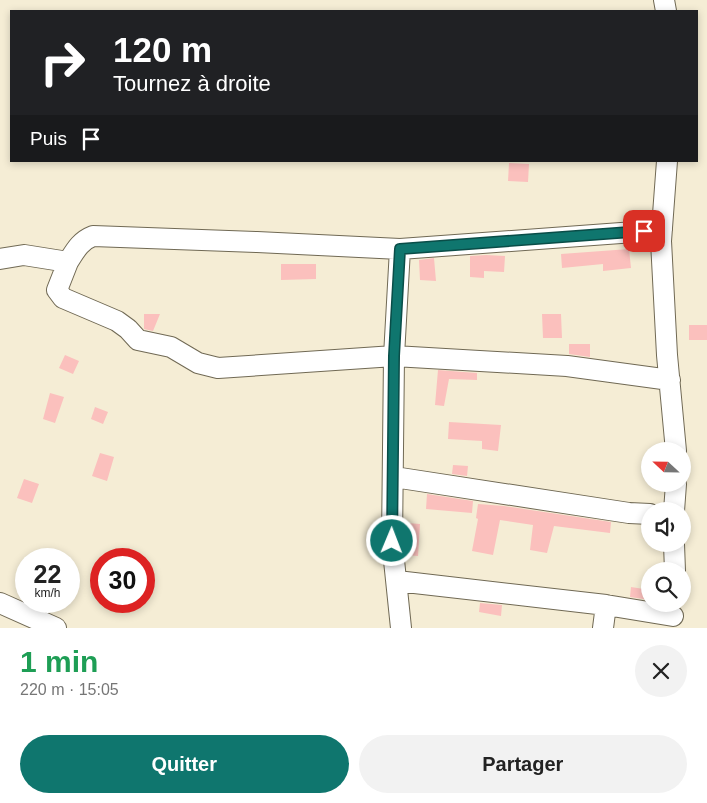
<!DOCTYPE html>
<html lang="fr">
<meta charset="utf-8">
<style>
:root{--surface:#fff;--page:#f2f2f2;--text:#222;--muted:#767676;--accent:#0f766e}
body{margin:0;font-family:Arial,sans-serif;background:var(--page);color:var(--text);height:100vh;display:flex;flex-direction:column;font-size:19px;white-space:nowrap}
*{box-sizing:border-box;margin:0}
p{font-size:16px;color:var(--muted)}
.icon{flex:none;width:28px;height:28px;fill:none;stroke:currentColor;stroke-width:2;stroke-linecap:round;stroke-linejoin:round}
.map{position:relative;height:628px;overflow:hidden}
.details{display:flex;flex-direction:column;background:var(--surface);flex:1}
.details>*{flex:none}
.hud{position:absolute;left:10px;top:10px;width:688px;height:152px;border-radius:0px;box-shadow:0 2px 8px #0003;background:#202124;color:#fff;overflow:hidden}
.needle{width:32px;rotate:292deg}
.buttons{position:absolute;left:641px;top:442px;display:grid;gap:10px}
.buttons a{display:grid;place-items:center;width:50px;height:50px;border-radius:50%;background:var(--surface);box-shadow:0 2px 8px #0003;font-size:25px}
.speed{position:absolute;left:15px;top:548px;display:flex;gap:10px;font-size:25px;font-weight:700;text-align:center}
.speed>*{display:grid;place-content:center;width:65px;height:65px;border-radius:50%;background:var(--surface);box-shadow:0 2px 8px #0003;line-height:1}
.speed small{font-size:12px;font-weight:400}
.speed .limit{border:8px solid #d22;background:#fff;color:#111}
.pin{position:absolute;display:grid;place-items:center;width:42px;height:42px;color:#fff;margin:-21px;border-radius:10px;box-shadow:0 2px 8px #0006}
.me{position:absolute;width:55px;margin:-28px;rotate:1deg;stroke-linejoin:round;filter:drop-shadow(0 0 4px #0008)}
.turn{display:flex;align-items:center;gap:18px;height:105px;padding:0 20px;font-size:22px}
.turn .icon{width:65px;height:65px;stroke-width:2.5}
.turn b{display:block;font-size:35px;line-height:42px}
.then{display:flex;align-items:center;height:48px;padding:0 20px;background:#0003;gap:10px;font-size:19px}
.round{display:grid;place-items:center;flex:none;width:52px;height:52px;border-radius:26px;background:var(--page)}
.headline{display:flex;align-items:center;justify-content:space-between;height:85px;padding:0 20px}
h1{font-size:30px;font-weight:800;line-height:38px;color:#1e9e55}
.cta{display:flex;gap:10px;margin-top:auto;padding:10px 20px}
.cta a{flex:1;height:58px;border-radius:30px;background:var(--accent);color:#fff;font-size:20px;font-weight:800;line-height:58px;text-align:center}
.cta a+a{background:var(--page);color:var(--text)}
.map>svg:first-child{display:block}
.building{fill:#fbc0bd}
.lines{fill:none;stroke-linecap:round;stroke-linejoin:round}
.minor-casing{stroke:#706954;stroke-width:22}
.minor{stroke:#fff;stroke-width:20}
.route-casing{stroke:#0a4d48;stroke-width:12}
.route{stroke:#0f766e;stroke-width:9}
</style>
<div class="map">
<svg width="707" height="628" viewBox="0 0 707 628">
<rect width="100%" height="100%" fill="#f5edd5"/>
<path class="building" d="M509,163L529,164L528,182L508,181Z
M629,249L631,268L603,271V264L562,268L561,254Z
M486,255L505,256L504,272L484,271V278L470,277V256Z
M434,258L436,281L420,280L419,260Z
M281,264H316V279L281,280Z
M144,314H160L153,331L144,329Z
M542,314H561L562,338H543Z
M689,325H707V340H689Z
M569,344H590V357L569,354Z
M65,355L79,361L73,374L59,368Z
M438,370L477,373V380L449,379L444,406L435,405Z
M50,393L64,397L55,423L43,419Z
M95,407L108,412L103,424L91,419Z
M449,422L501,425L498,451L482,449V441L448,439Z
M100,453L114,457L107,481L92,476Z
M453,465L468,466L467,476L452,474Z
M24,479L39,484L32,503L17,498Z
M427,494L473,501L472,513L426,509Z
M478,504L504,506L611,522L610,533L554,526L547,553L530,550L533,525L500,520L493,555L472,551L478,519L476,518Z
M407,523L420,524L418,556L405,555Z
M631,587L650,590V600L630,597Z
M480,603L502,605L501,616L479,612Z"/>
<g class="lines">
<g class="minor-casing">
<path id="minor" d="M664,0L666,11
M667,161L661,241L667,355L676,451
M0,259L24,255L68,262C75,251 80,241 93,236L257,242L400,249
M68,262L57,290L63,298L117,321L128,329L138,340L171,347L198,363L218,368L394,356L567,366L670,380
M394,477L629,513L650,514
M674,511L676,484
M674,544L675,571
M397,581L606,605
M0,603L56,628
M401,628L392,541L394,356L400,249L662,230
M603,628L606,605L673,616"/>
</g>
<use href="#minor" class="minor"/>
</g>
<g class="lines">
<g class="route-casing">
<path id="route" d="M392,541L394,356L400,249L644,231"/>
</g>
<use href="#route" class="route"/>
</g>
</svg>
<div class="buttons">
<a><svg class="needle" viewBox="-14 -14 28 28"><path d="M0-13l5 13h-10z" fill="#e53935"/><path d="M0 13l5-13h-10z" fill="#767676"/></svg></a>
<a><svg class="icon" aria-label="sound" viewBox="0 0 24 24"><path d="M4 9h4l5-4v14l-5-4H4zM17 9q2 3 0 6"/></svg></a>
<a><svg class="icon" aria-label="search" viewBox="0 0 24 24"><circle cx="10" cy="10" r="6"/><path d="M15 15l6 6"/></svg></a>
</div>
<div class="speed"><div>22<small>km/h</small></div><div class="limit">30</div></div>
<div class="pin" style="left:644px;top:231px;background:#d93025"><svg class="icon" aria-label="arrive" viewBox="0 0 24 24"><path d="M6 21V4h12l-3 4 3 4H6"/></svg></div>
<svg class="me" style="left:392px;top:541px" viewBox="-20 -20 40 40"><circle r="17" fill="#0f766e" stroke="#fff" stroke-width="3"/><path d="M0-11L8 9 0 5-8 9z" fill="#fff"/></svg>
<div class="hud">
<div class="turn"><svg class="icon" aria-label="right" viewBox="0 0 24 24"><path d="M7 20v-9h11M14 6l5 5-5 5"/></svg><div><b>120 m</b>Tournez à droite</div></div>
<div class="then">Puis<svg class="icon" aria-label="arrive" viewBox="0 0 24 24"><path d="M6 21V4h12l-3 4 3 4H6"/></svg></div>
</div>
</div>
<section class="details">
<div class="headline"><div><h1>1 min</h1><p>220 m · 15:05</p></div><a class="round"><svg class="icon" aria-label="close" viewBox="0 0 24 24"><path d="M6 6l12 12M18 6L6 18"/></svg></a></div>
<div class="cta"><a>Quitter</a><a>Partager</a></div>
</section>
